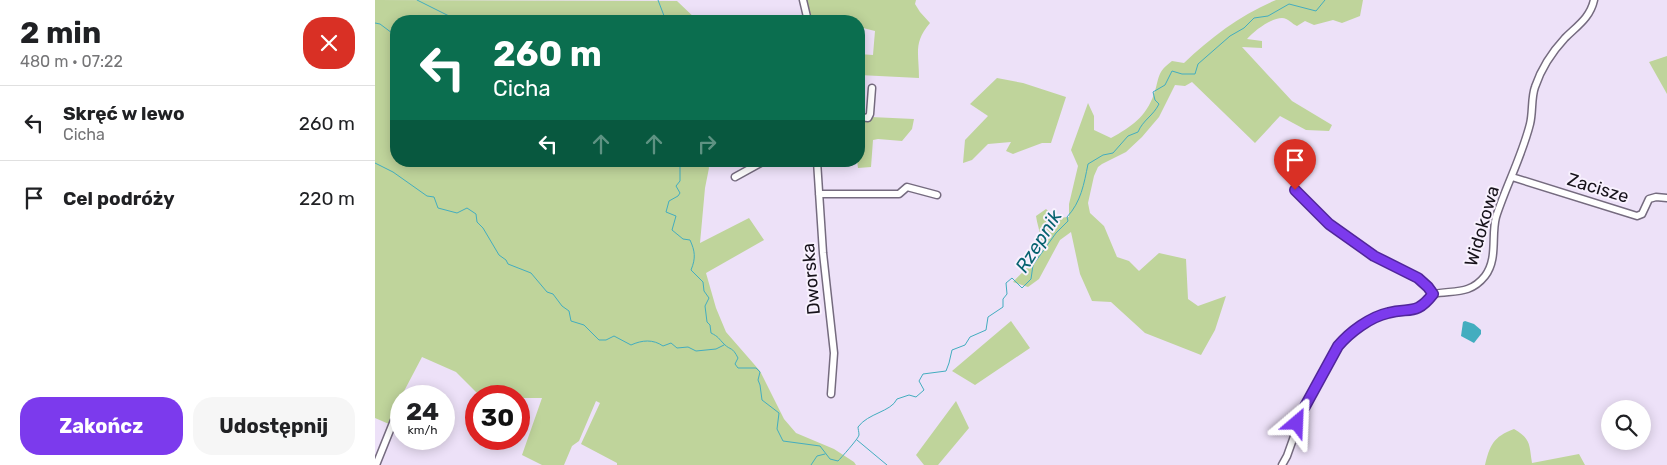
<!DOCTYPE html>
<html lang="pl">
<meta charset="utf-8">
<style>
:root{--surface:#fff;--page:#f6f6f6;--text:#202124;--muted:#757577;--line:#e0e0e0;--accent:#7c3aed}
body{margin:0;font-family:Rubik,sans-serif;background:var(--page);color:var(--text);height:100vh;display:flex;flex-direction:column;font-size:19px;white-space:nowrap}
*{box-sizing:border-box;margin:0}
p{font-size:16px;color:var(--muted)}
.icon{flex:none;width:28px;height:28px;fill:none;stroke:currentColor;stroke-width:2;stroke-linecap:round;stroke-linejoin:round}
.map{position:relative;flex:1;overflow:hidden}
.details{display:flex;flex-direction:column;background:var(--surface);width:375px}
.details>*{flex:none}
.top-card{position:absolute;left:15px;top:15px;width:475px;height:152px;border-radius:20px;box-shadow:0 2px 12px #0003;background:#0b6e4f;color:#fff;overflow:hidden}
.tools{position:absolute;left:1226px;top:400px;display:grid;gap:10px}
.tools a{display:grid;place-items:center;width:50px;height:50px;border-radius:50%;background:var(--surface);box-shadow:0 2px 12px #0003;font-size:25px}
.speed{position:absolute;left:15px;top:385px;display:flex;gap:10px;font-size:25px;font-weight:700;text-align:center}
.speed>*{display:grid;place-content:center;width:65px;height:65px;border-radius:50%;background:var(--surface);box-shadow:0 2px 12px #0003;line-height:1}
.speed small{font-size:12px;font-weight:400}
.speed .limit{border:8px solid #d22;background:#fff;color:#111}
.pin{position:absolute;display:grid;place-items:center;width:42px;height:42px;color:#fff;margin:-51px -21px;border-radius:50% 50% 50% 0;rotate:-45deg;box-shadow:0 0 5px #0007}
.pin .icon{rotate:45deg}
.me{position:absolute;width:55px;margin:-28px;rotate:26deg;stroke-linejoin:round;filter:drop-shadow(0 0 4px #0008)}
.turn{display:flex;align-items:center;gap:18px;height:105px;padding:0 20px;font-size:22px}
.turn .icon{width:65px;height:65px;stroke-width:2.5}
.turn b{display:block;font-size:35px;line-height:42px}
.lanes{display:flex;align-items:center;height:48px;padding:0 20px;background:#0003;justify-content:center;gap:25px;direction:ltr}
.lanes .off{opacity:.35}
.round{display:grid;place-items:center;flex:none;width:52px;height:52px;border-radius:20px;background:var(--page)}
.summary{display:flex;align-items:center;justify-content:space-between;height:85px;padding:0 20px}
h1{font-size:30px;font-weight:700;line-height:38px}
.cta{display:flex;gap:10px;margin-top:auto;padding:10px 20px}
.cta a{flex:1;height:58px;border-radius:20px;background:var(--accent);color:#fff;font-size:20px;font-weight:700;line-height:58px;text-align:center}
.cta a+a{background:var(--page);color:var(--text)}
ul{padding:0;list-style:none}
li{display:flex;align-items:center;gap:15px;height:75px;padding:0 20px;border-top:1px solid var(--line)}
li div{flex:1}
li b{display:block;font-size:19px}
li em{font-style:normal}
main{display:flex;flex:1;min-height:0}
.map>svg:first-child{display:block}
.green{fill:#bfd49b}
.water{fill:#43adbf}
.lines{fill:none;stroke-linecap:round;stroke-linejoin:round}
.stream{stroke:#43adbf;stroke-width:1}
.street-casing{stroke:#756b7f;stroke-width:9}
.street{stroke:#fff;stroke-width:6}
.route-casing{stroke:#51269a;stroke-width:12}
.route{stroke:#7c3aed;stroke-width:9}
.labels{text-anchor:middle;stroke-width:4;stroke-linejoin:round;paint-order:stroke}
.street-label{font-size:18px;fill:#17131b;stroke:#f8f1fe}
.water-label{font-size:19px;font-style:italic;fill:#06626f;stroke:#f8f1fe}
</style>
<main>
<section class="details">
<div class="summary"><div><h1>2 min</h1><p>480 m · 07:22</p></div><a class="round" style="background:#d93025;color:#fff"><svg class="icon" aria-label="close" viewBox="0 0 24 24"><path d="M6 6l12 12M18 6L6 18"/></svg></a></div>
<ul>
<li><svg class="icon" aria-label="left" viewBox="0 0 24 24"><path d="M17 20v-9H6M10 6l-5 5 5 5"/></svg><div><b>Skręć w lewo</b><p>Cicha</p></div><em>260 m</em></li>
<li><svg class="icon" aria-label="arrive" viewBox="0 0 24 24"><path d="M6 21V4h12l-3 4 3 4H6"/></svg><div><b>Cel podróży</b></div><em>220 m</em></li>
</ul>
<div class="cta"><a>Zakończ</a><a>Udostępnij</a></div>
</section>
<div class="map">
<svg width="1292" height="465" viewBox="0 0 1292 465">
<rect width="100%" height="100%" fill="#ede1f8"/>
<path class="green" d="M0,0L302,1L323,21H21V161H332L334,168L330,188L325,243L374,218L389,240L331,273L341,308L351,332L385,371L409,419L421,433L459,449L479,462L481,465H242V463L206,444L225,403L221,401L204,441L197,446L189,465H167L147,455L167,398H144V396H105L81,372L47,357L27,395L14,424L0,418Z
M431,0H541L540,4L545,12L555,23C538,43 544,53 544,78L484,75V54L498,55L500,31L484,27V21H454L437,18Z
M901,0H988L985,16L967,23L958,20L939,25L930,21L922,26C917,24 913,18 907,18C896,18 879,31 872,39L887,41V48L867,47L917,101L957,125L954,131L931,130L905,116L880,143L817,82L810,86L800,85L784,117L767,137L751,152L727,164L723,167L719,176L713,203L715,213L729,226L742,257L754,261L764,271L784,253L811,259L813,299L823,306L851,296L840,330L826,355L770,333L736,302L717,301L705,274L696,232L685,240L664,279L653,287L638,282C647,272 669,254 666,239C665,231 662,224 661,216L671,209L681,218L694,217V204L703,166L696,150L713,103L719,116V130L736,138C756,127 771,117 779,94C785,77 781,73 797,61L809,63C836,37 867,14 901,0Z
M1292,56V94L1274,62Z
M622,78L648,83L691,97L676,143H667L638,154L631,151L636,142L613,144L597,160L588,163L590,140L613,116L595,104Z
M496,117L539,119L537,129L527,141L503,139L498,140L496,167L483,168L482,161H484V120H493Z
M636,321L655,348L600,385L577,371Z
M581,401L594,428L563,465H549L541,455Z
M1139,429C1156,439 1154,444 1157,463L1204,454L1210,465H1110C1115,445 1118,437 1139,429Z"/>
<path class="water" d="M1090,321L1099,324L1106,330V334L1099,343L1086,336L1088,322Z"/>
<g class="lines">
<path class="stream" d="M42,0L84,21
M283,0L291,21
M0,23L5,24L21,36
M305,161V181L301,186L305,193L303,196L294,201L291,212L301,216L297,230L308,239L315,240C320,251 321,258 316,270L328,282L329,291L334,298L330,306L332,322L335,325L336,333C344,337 343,338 349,344C356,351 357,346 363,358L360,364L363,368H381L385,372L383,380L385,385L387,400L404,413L402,429L408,441L445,446L455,459L463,461C465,459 484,438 484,435C484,432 483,429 483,427C493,413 516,412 522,399L534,395L541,397L549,390L544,381L548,374L571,371L574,363L577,350L590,345L595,337L611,330L613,317L628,307V299L632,294L631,283L637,278L647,288L656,279L658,265L681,233L693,221L692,217C706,202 709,184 713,164L728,155L738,153L753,136L763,132C768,120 778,116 784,104L780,100L778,92L790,85L797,71L807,74H820L823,64L855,36L869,28L879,18L893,16L914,4L941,11L950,0
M0,163L18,172L52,196L59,197L63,208L82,213L92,208L101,214L102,222L108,228L124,255L131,260L133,264L156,273L172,292L178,294L187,306L194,311L196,321L209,325L224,340H231L239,336L256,345C267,340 278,339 288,346L296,343L302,348L313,347L321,351L341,349L349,345
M482,440L512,465
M436,465L442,456L450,454"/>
<g class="street-casing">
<path id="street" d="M428,0L433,21
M484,117L493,118L495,114L497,88
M442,161L448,253L459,353L456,394
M360,177L389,161
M1137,177L1262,216L1267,214L1274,199L1281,197L1292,198
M920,190L954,224L999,256L1043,279L1053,287L1058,294
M444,194H524L532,187L562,195
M1,465L26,403
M907,465L912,456L928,411L963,346C975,332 995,317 1013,313C1035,307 1041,316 1058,294C1079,290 1095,295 1110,276C1123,259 1116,236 1121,217C1131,186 1147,156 1155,124C1158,112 1156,98 1160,87C1166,69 1177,52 1190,38C1202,26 1215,18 1219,0"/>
</g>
<use href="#street" class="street"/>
</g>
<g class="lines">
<g class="route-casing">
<path id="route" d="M920,190L954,224L999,256L1043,278L1053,287L1058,294C1041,316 1035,307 1013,313C995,317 975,332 963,346L928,410L922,423"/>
</g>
<use href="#route" class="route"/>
</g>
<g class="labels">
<g class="street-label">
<text transform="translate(1223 188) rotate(17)" y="6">Zacisze</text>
<text transform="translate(1107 226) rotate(-74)" y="6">Widokowa</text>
<text transform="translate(436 279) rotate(-95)" y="6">Dworska</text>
</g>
<g class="water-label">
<text transform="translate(663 241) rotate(-58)" y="7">Rzepnik</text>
</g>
</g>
</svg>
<div class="tools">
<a><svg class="icon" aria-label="search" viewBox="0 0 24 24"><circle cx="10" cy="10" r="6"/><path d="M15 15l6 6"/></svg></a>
</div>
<div class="speed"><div>24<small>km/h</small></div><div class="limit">30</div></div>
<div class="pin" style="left:920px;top:190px;background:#d93025"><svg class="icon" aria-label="arrive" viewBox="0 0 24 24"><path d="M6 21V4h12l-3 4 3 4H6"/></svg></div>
<svg class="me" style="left:922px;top:423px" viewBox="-20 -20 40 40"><path d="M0-17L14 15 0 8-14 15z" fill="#7c3aed" stroke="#fff" stroke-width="4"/></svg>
<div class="top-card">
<div class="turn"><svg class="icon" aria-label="left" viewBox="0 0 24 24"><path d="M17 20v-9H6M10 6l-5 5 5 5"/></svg><div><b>260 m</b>Cicha</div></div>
<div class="lanes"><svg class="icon" aria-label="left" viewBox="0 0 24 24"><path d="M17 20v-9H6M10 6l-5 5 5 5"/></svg><svg class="icon off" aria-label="ahead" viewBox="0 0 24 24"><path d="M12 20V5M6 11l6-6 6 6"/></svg><svg class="icon off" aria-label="ahead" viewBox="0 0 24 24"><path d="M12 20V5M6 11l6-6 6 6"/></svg><svg class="icon off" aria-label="right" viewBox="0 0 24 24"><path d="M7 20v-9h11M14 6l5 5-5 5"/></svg></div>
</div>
</div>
</main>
